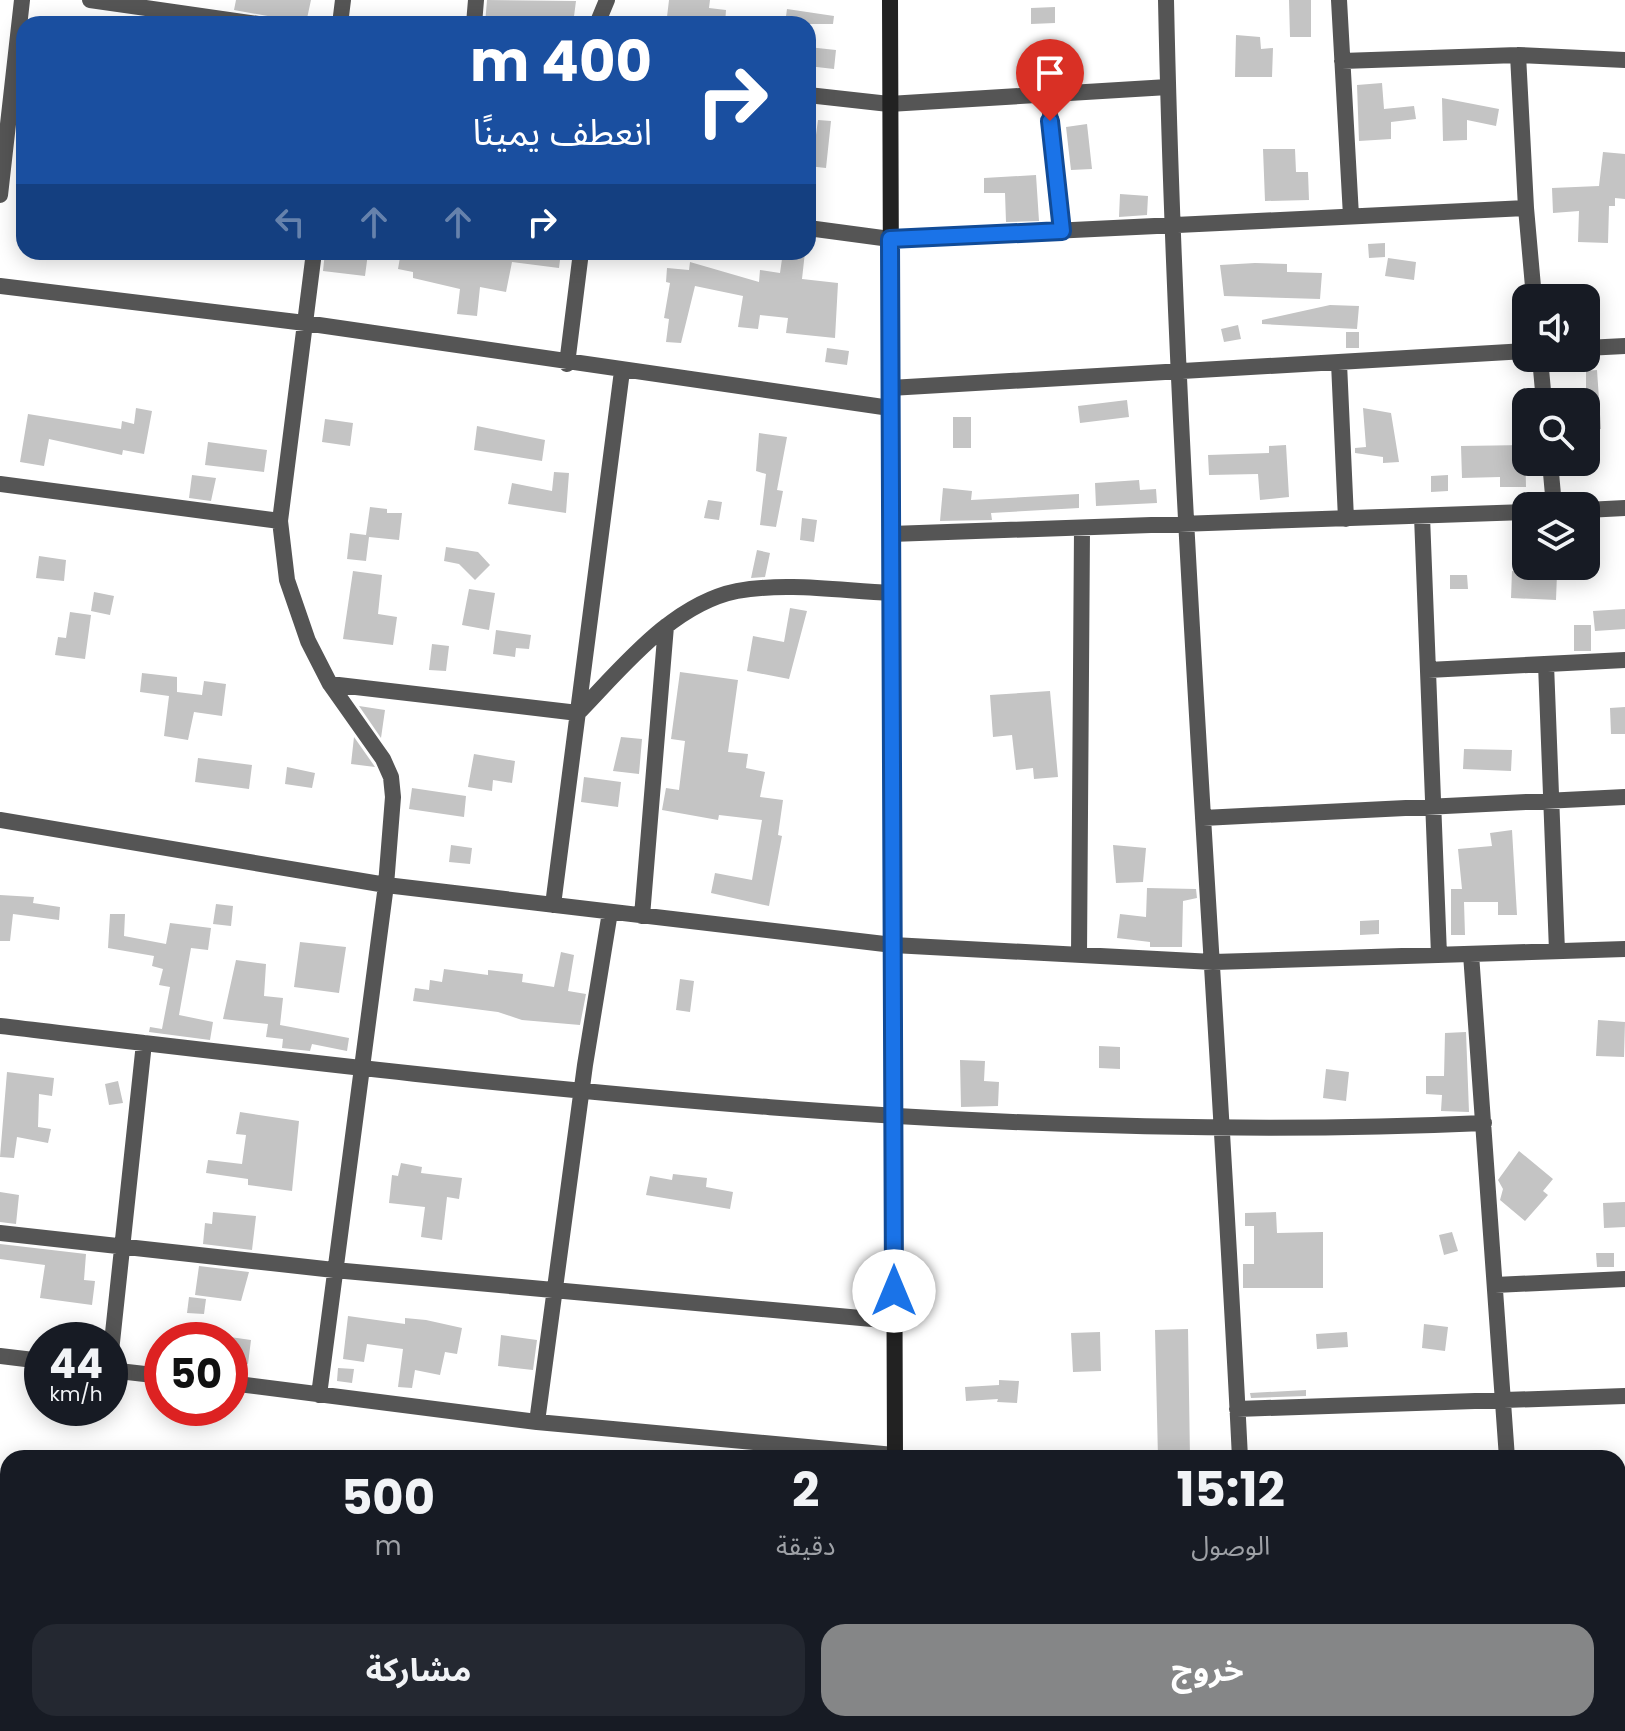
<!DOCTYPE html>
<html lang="ar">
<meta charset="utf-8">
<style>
:root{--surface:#171b24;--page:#242831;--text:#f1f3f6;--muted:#9ea1a6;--accent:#858687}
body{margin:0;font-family:Poppins,"Noto Sans Arabic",sans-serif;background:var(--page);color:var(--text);direction:rtl;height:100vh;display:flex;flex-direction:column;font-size:30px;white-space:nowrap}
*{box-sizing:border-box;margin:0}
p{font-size:26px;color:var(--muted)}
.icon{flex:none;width:44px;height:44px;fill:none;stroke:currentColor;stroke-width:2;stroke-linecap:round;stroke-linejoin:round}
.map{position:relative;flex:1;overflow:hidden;direction:ltr}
.side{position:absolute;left:0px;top:1450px;width:1626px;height:282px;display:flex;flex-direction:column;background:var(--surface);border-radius:24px 24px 0 0;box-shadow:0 4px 20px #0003;direction:rtl}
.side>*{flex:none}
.banner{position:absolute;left:16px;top:16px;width:800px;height:244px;border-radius:24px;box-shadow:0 4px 20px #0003;direction:rtl;background:#1a4fa0;color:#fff;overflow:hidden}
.buttons{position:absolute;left:1512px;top:284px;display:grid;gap:16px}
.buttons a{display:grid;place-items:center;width:88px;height:88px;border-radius:16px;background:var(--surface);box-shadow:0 4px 20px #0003;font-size:40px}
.speed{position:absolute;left:24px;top:1322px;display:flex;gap:16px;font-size:40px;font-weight:700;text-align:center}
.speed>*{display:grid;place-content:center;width:104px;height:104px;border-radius:50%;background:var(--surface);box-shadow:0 4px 20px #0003;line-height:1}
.speed small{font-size:20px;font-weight:400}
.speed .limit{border:12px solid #d22;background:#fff;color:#111}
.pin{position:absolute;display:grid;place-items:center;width:68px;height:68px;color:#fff;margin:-82px -34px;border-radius:50% 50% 50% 0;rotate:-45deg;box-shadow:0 0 8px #0007}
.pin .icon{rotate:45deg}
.me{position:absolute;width:88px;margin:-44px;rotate:0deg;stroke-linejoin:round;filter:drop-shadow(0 0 6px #0008)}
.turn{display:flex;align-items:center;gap:28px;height:168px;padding:0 32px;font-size:36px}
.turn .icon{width:104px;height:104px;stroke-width:2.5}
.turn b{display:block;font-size:56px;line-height:68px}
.lanes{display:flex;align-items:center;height:76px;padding:0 32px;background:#0003;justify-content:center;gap:40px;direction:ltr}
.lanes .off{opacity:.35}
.eta{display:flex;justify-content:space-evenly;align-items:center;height:136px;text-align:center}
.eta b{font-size:48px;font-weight:700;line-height:56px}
.button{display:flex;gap:16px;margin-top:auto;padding:16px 32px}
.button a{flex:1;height:92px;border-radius:24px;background:var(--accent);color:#fff;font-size:32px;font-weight:700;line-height:92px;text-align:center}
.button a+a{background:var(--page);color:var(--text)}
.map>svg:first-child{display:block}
.building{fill:#c4c4c4}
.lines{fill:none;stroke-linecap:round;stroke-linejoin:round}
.minor{stroke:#555;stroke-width:16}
.secondary{stroke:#222;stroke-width:16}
.route-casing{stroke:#114b97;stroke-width:20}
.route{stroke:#1a73e8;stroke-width:14}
</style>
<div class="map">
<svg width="1625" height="1731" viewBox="0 0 1625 1731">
<rect width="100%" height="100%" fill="#fff"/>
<path class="building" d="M236,0H311L306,23L234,10Z
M487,0L576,1L573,24H485Z
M669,0H710L709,8L726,10L725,24L667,17Z
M1289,0H1311V37H1290Z
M1055,7V23L1031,24V8Z
M787,9L834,16L833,24H785Z
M1236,35L1260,37L1261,49L1273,48L1272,77H1235Z
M808,47L836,50L834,69L808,66Z
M1382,83L1384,109L1414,106L1416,119L1391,122V139L1359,141L1357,85Z
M1442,98L1499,109L1496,126L1467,120V140L1443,141Z
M818,120L831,121L826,168L808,166L809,135H816Z
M1087,124L1092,169L1071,170L1066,127Z
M1263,149H1295L1296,172H1308L1309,200L1265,201Z
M1603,152L1625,154V199L1615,198V206H1609L1608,243L1578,242L1579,211L1553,213L1552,188L1599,186Z
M1036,175L1039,221L1006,222L1005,193H984V178Z
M1120,194L1148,196L1147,215L1119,217Z
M1385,243V257L1369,258L1368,244Z
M325,252L368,253L365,276L323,271Z
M401,252H561L559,268L512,262L506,292L480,287L477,316L457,314L460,289L413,278V272L398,269Z
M783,252H805L802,279L838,283L835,338L786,333L788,318L760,315L758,329L738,327L743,296L695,286L681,343L666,342L669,319L664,318L670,283L666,282L667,268L689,270L690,262L759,282L760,270L780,273Z
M1388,258L1416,262L1414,280L1385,276Z
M1255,263L1287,264V272L1322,273L1320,299L1224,296L1220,265Z
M1330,305L1359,306L1357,329L1262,324V320Z
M1238,325L1241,339L1224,342L1221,329Z
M1346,332H1359V348H1346Z
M827,348L849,351L847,365L825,362Z
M1597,370L1601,429L1586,430V371Z
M1127,400L1129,417L1080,423L1078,406Z
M136,408L152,411L144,454L123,450L122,455L49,439L44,466L20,462L28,414L121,429L122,421L134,424Z
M1363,408L1391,413L1399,462L1383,463V457L1355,453V448L1366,447Z
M953,417H971V448H953Z
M325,419L353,423L350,446L322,442Z
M477,426L545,440L542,461L474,450Z
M759,433L787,437L777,490L783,491L776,527L760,525L766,474L756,471Z
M208,442L267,450L264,472L205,465Z
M1286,445L1289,497L1260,500L1258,474L1209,475L1208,455L1269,453V446Z
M1525,445L1526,487H1500V477L1462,478L1461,446Z
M554,472L569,473L566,513L508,504L512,483L552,491Z
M192,475L216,478L211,501L189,498Z
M1448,475V491L1431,492V476Z
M1139,480L1140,490L1156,489L1157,503L1096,506L1095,483Z
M943,488L972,491L971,500L1079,494V508L991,513L992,520L940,521Z
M708,500L722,502L719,520L704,518Z
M370,507L387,509V513H402L399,540L369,537L366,561L347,559L350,533L366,535Z
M802,518L817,520L814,542L800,540Z
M446,547L478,552L490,565L475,580L459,564L444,561Z
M757,550L770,553L765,577L751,578Z
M39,556L66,560L64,581L36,578Z
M353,571L382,575L378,614L397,617L393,645L343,639Z
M1512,571L1557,573L1556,600L1511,598Z
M1450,575H1467L1468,589H1450Z
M469,589L495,593L489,630L462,625Z
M94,592L114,596L110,615L91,611Z
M790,608L807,611L789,679L747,671L753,636L784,642Z
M1625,609V629L1595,631L1593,611Z
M70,612L91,615L85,659L55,655L58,637L66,638Z
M1574,625H1591V651H1574Z
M496,630L531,635L529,649L516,648L515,657L493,654Z
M432,644L449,646L446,671L429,670Z
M680,672L738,680L728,752L748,754L746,768L765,772L760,797L783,800L778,835L782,836L769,906L711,893L715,873L752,880L762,820L719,815L718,820L662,810L666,788L679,790L685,741L671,739Z
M142,673L177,677V692L202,695L204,681L226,684L222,716L194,712L188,740L164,736L169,696L140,692Z
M1050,691L1058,777L1034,779L1033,768L1016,770L1012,735L993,737L990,695Z
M359,706L385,710L381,738Z
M1625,707V734H1611L1610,708Z
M354,737L373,764L375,767L351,764Z
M621,737L642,739L639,774L613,771Z
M1464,749L1512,750L1511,771L1463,769Z
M474,754L515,761L512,783L493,780L492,791L468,787Z
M198,758L252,765L249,789L195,782Z
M287,767L315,773L312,788L285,784Z
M584,777L621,782L618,807L581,802Z
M412,788L466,796L464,817L409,809Z
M1512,830L1517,915H1498V902H1464L1465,935H1451V889H1462L1458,849L1492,846L1490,833Z
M451,845L472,848L470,864L449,862Z
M1113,845L1146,848L1143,882L1116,883Z
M1147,888L1196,889L1197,898L1183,901L1182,947H1150V942L1117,938L1120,914L1146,917Z
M0,895L34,897L33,903L60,907L59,920L13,914L10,941H0Z
M216,904L233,906L231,926L213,924Z
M110,914H125L124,936L166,944L170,923L211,928L208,950L191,948L179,1015L213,1022L210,1040L149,1032L150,1027L162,1029L170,987L159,985L163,969L152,966L154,956L108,948Z
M1379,920V934L1360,935V921Z
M300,942L346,947L339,993L294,987Z
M561,952L574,955L568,991L586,994L580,1025L522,1020L498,1012L413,1001L415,988L429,990L430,980L442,982L444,969L488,975V970L523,974L522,982L554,987Z
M236,960L266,964L264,996L283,998L280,1025L349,1038L347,1051L312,1044L310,1051L282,1048L283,1039L266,1037L268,1024L223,1019Z
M680,979L694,981L690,1012L676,1010Z
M1598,1020L1625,1022L1624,1057L1596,1056Z
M1466,1032L1469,1112L1441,1111L1442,1095L1426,1094V1076H1444L1445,1033Z
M1099,1046L1120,1047V1069L1099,1068Z
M960,1060L985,1061L984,1081L999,1082L998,1106L961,1107Z
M1326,1069L1349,1072L1346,1101L1323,1098Z
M7,1072L54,1078L52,1096L39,1094L38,1127L51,1129L48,1143L17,1137L14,1158L0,1157Z
M118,1081L123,1103L109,1105L105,1084Z
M240,1112L299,1121L292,1191L248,1185V1179L206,1173L208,1160L242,1164L246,1135L236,1134Z
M1519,1151L1553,1179L1543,1191L1548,1195L1525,1221L1500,1200L1503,1189L1498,1180Z
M401,1163L422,1167L421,1173L462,1178L459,1199L447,1197L442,1240L421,1237L425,1207L389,1203L392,1175L398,1176Z
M673,1174L707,1178L706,1187L733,1192L730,1209L646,1195L650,1176L672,1180Z
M0,1192L19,1195L16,1224L0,1222Z
M1625,1202V1227L1604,1228L1603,1203Z
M213,1212L256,1216L252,1250L203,1244L205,1223L212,1224Z
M1276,1212L1277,1233L1323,1232V1288H1243V1264H1254V1226H1245V1213Z
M1452,1232L1458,1251L1444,1255L1439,1235Z
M0,1244L86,1254L84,1280L95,1281L92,1305L40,1298L45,1265L0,1259Z
M1596,1253H1614V1267H1597Z
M199,1266L249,1272L241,1301L195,1295Z
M189,1297L206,1299L204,1314L187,1313Z
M348,1316L405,1324V1318L426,1320L462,1328L457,1354L445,1352L440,1375L415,1370L412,1388L398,1387L403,1349L367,1344L364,1362L343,1359Z
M1424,1324L1448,1327L1445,1351L1422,1348Z
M1188,1329L1190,1458H1158L1155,1330Z
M1100,1332L1101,1371L1073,1372L1071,1333Z
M1347,1332L1348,1347L1317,1349L1316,1334Z
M501,1335L537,1340L533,1370L498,1366Z
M230,1337L251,1340L248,1364L230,1362Z
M338,1368L354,1369L352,1383L337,1381Z
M999,1380L1019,1381L1017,1403L997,1402L998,1399L966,1401L965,1387L999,1385Z
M1306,1390V1396L1251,1398L1250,1393Z"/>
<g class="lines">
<path class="minor" d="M90,0L258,24
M1166,0C1176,487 1216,972 1240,1458
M1339,0L1351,216
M340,24L343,0
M474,24L476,0
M597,24L607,0
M1518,55L1526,208
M1342,61L1518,55L1625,60
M1048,94L1062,231
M808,95L889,104L1168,87
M0,195L22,0
M808,228L890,239L1526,208L1534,298
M314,252L280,521L287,580L308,641L330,684L383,759L391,777L393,797L386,885L319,1395
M0,286L305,323L890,408
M1586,348L1625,346
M1540,358L1544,402
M1339,363L1346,519
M567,364L581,252
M890,388L1526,351
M1550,462L1554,506
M0,484L280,521
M1586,510L1625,508
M1422,516L1439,955
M891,534L1526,512
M1546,664L1557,951
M1428,670L1625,660
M330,684L578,713C622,668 672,604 737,591C787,582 842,591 891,593
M1203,818L1625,797
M0,820L386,885L893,945L1213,962L1625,949
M553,905L622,371
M642,916L666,626
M1471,954L1507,1458
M1079,955L1082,529
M0,1026C492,1084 988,1146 1484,1123
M0,1233L334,1270L894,1321
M1495,1285L1625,1279
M0,1356L42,1361
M110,1361L144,1043
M110,1370L162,1376
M230,1383L537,1422L894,1455
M1237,1409L1625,1396
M537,1422L585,1065L610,912
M1618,1570L1625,1569
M1253,1724V1731
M1521,1724L1522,1731"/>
<path class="secondary" d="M890,0L895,1458
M895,1724V1731"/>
</g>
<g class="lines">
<g class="route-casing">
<path id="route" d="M894,1291L890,239L1062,231L1050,121"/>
</g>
<use href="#route" class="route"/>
</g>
</svg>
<div class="buttons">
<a><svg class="icon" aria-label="sound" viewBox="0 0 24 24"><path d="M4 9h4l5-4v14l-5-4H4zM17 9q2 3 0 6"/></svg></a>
<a><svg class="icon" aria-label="search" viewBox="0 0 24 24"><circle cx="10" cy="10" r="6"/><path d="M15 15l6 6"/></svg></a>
<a><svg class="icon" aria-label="layers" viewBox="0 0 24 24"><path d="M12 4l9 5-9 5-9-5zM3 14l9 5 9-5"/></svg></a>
</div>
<div class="speed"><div>44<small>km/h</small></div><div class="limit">50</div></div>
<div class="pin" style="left:1050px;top:121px;background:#d93025"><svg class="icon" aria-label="arrive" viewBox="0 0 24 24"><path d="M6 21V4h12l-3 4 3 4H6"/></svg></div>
<svg class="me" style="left:894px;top:1291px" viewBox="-20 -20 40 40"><circle r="19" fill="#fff"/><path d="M0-13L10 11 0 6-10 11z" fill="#1a73e8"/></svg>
<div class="banner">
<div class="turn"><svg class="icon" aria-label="right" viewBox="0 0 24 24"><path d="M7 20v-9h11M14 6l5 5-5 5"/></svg><div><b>400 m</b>انعطف يمينًا</div></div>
<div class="lanes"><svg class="icon off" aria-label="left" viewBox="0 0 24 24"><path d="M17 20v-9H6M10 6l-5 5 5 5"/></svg><svg class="icon off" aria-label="ahead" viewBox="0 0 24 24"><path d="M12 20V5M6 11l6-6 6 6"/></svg><svg class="icon off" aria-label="ahead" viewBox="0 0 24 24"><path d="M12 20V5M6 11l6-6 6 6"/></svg><svg class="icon" aria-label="right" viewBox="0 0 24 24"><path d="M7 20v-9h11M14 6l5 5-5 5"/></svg></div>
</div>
<section class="side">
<div class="eta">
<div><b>15:12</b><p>الوصول</p></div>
<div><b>2</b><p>دقيقة</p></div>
<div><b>500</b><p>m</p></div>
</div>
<div class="button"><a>خروج</a><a>مشاركة</a></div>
</section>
</div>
